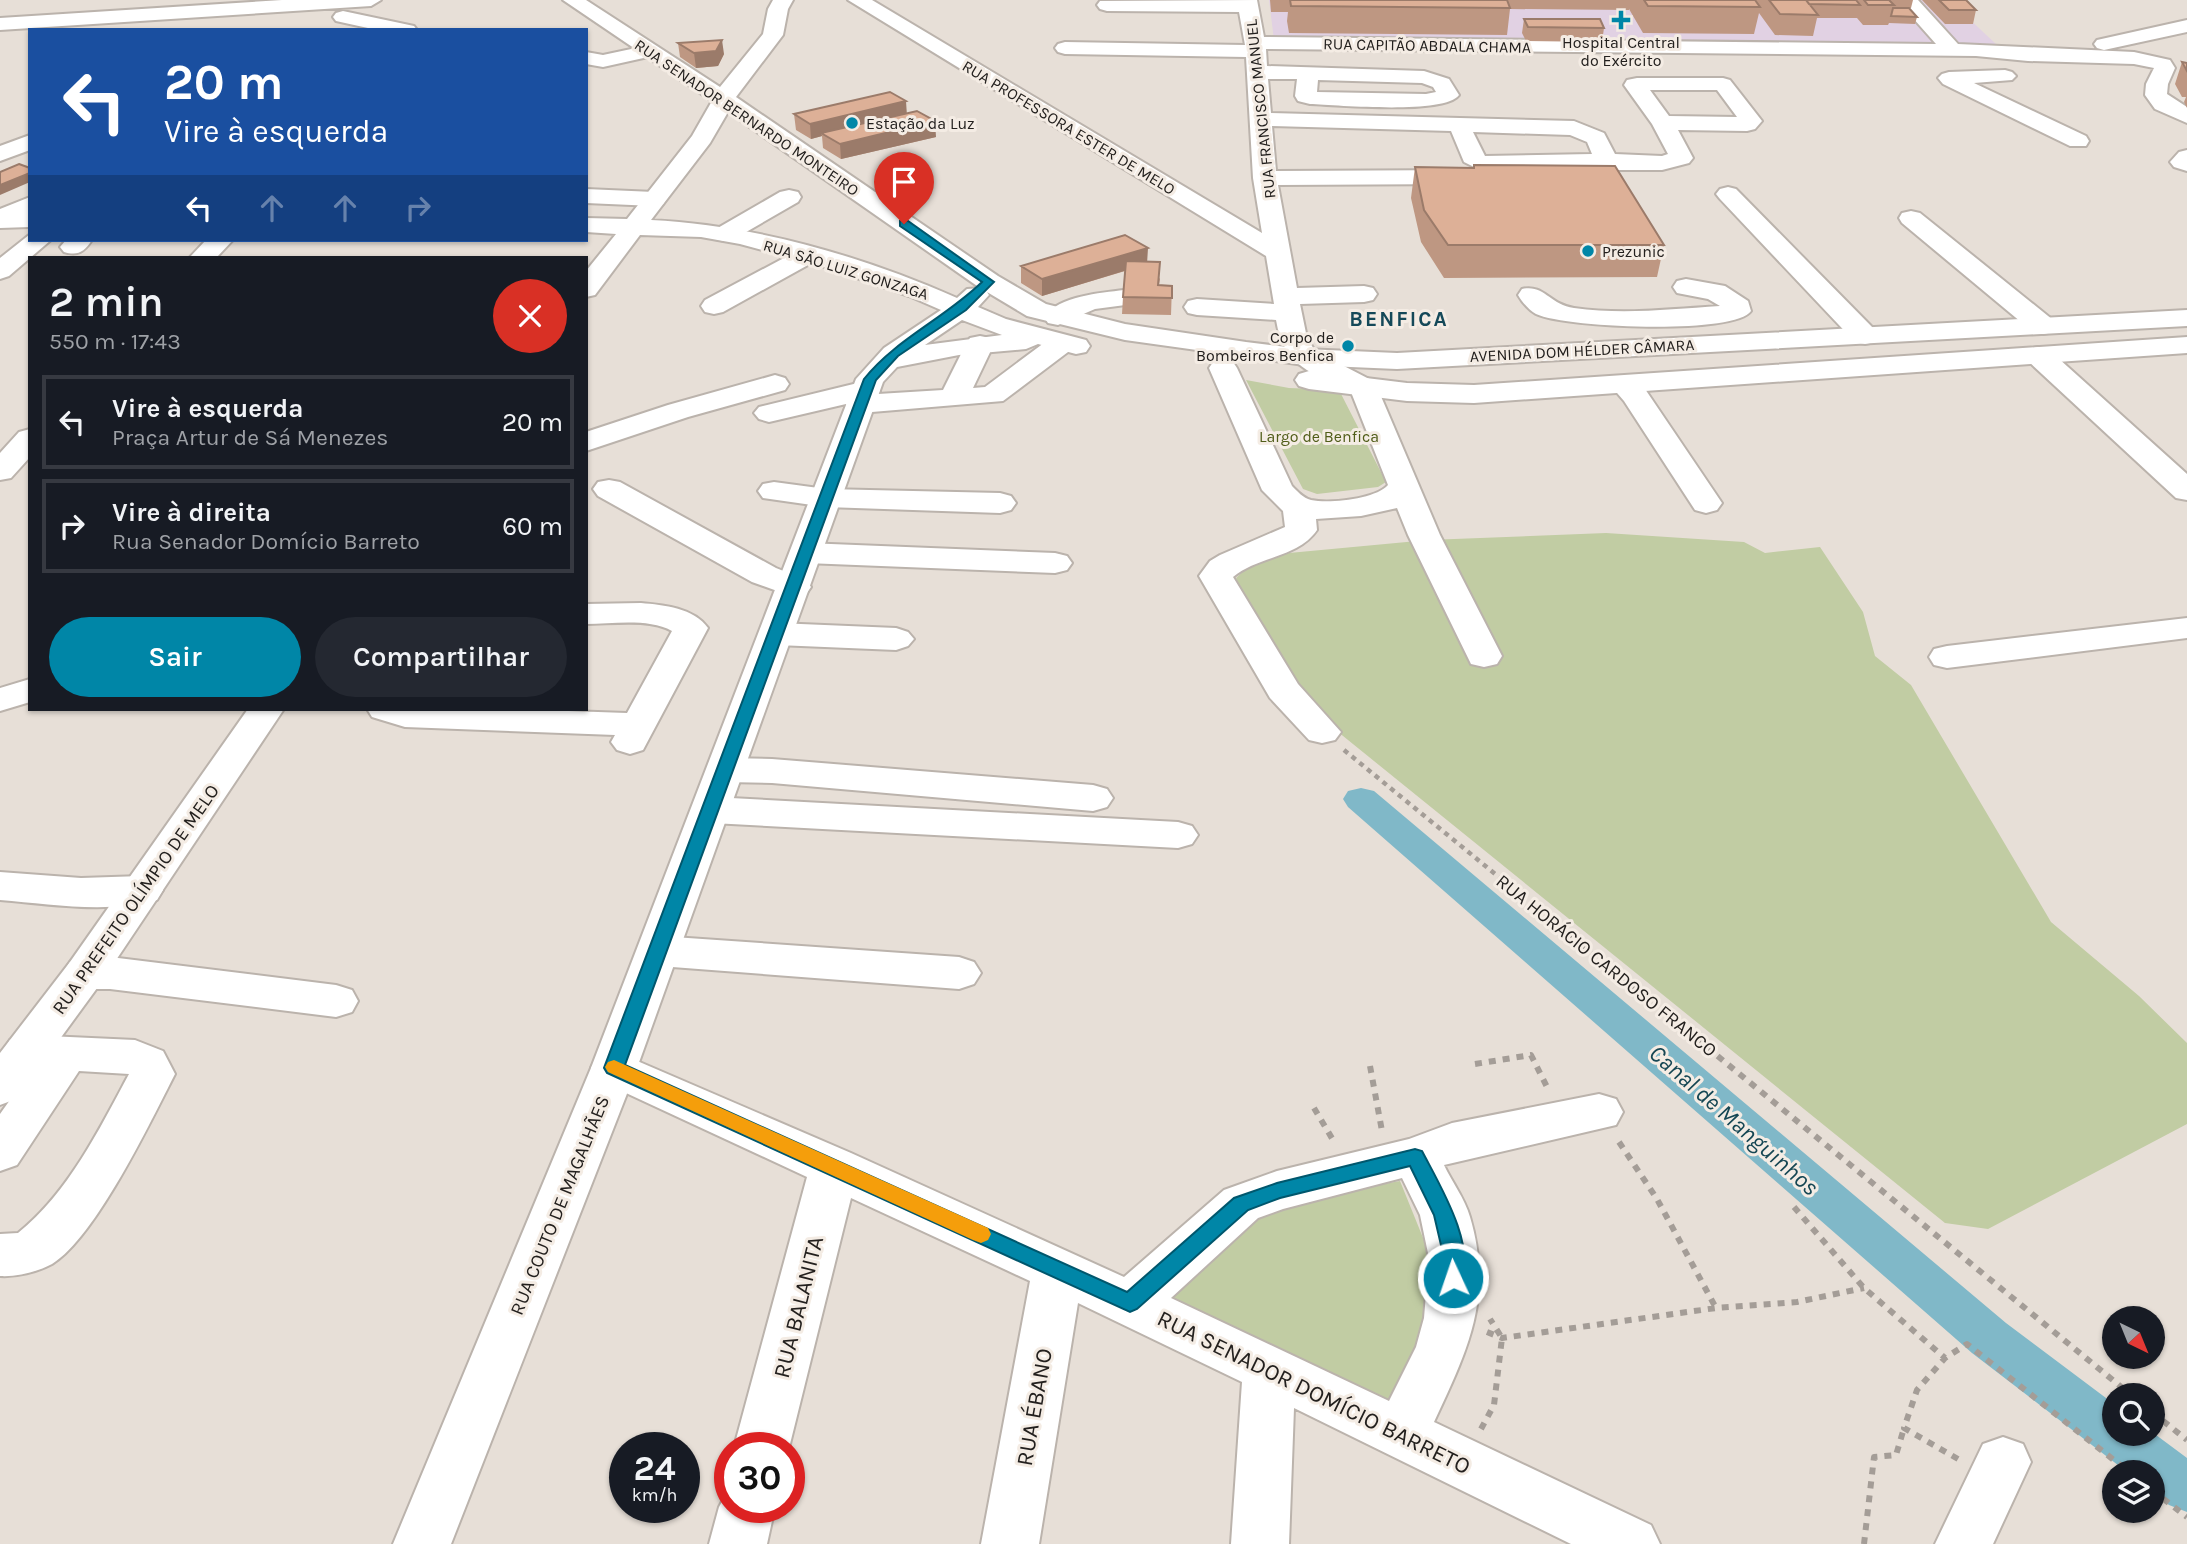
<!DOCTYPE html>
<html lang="pt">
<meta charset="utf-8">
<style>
:root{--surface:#171b24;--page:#242831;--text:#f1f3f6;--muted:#9ea1a6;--line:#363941;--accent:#0086a7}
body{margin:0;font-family:Karla,sans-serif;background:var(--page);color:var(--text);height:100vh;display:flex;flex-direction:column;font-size:26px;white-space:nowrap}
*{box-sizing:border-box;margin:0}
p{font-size:23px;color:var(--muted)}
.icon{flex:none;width:38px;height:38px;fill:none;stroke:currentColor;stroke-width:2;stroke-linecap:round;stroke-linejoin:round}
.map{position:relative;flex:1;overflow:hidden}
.drawer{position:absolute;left:28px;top:256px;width:560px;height:455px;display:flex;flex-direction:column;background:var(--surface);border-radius:0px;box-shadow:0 2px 5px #0004}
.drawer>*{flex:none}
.banner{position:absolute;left:28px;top:28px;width:560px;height:214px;border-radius:0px;box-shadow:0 2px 5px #0004;background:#1a4fa0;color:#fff;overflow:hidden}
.needle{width:46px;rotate:137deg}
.fabs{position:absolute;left:2102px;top:1306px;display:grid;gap:14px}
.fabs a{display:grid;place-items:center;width:63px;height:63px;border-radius:50%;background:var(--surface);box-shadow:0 2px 5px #0004;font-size:35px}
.speed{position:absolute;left:609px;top:1432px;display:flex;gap:14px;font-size:35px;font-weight:700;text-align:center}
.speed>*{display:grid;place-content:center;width:91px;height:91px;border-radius:50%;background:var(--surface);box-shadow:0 2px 5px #0004;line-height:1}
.speed small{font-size:18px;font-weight:400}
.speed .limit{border:10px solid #d22;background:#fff;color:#111}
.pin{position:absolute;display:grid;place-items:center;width:60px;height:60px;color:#fff;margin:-72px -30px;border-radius:50% 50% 50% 0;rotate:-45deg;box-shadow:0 0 7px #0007}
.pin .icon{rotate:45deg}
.me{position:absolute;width:77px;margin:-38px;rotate:357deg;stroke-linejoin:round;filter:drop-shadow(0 0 5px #0008)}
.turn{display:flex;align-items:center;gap:24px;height:147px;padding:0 21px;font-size:32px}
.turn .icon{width:91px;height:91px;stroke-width:2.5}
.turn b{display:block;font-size:49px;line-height:60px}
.lanes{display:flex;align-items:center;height:66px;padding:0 21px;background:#0003;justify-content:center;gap:35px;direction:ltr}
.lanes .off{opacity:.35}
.round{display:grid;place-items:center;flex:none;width:74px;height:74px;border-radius:37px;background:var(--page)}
.headline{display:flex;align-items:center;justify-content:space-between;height:119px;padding:0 21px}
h1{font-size:42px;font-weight:600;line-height:52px}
.action{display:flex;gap:14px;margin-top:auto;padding:14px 21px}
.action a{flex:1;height:80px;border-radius:42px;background:var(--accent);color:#fff;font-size:28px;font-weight:600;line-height:80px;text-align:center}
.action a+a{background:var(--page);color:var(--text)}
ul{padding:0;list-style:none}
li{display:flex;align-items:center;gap:21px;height:94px;margin:0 14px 10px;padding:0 7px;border:4px solid var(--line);border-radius:0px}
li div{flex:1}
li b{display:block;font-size:26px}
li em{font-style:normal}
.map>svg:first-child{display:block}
.commercial{fill:#e1d1e3}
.green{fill:#c1cca3}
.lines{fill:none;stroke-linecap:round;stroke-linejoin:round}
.canal{fill:#80b8c8;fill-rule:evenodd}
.minor-casing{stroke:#bbb3ac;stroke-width:4}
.major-casing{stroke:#bbb3ac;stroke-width:4}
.path-far1{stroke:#a49d97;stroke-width:4.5;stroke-dasharray:5 5;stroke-linecap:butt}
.path{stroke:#a49d97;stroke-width:6;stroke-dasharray:7 7;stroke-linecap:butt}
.minor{fill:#fff;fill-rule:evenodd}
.major{fill:#fff;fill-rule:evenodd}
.wall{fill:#be9782}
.shaded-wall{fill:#9b7b6a}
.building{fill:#ddb097;stroke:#9b7b6a;stroke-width:2}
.route{fill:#0086a7;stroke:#00576d;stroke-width:2}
.slow{fill:#f59e0b}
.poi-dot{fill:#0086a7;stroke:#f4ece4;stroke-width:2.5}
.labels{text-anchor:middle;stroke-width:6;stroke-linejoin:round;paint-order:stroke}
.far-poi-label{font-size:16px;fill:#23201e;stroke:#f4ece4;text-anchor:start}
.far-street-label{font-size:16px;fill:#23201e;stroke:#f4ece4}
.far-park-label{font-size:16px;fill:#505d19;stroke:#f4ece4}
.street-label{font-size:19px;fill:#23201e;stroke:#f4ece4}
.far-district-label{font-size:21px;font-weight:bold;letter-spacing:2px;fill:#154959;stroke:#f4ece4}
.near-street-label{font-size:23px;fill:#23201e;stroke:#f4ece4}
.near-water-label{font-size:24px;font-style:italic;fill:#164754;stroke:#f4ece4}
</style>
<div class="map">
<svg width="2187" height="1544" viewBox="0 0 2187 1544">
<rect width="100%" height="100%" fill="#e7dfd7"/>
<path class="commercial" d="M1269,0H1949L1997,45L1274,40Z"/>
<path class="green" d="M1246,380L1289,388L1339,390L1386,482L1378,487L1317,494L1303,489Z
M1606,533L1744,542L1765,553L1820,547L1863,612L1875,656L1911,685L2051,922L2139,996L2187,1043V1124L1988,1229L1945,1223L1306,706L1273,672L1236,578L1251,564L1289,553L1428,540Z
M1400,1181L1434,1265L1429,1335L1400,1414L1149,1295L1243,1210Z"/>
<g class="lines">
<path class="canal" d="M1361,788L1374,791L2006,1323L2114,1404V1433L2152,1432L2187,1458V1512L2169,1505L2152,1492V1472H2127L1972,1353L1348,807L1343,799L1348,791Z"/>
<g class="minor-casing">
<path id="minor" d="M282,0H381L371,6L0,30V18Z
M848,0H872L1262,233L1253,178L1246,57L1065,54L1058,52L1055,48L1058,44L1065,42L1245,45L1239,12L1107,11L1100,9L1097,5L1100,1L1257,0L1264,37L1936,44L1897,0H1918L1958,44L2134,52L2170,60L2175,68L2168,84L2167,94L2187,107V123L2155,109L2145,95L2146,84L2154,68L2134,64L2028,61L1976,56L1266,49L1267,66L1424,71L1449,79L1459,95C1445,115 1337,105 1310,104L1298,101L1295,96L1297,79H1268L1271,113L1574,121L1604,133L1615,154L1662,156L1668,154L1652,124L1624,85L1627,80L1637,78H1723L1730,80L1762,121L1755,129L1747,131L1678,130L1693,158L1689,163L1662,170H1480L1464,162L1451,131L1272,126L1276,171L1466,170L1474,172L1478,177L1474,182L1466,184L1278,185L1297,288L1364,286L1373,288L1377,294L1373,300L1364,302L1300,304L1307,338L1315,351L1373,381L1377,387L1440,535L1502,656L1497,664L1484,667L1471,664L1408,535L1397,508L1361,516L1316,519L1317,530C1298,558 1258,556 1233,577L1298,684L1341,732L1335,740L1322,743L1309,740L1270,698L1199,576L1210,561L1220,555L1285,527L1283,511L1262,490L1209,368L1213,362L1223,359L1233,362L1237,368L1292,486C1297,491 1303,498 1311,500C1329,504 1376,499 1388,485L1351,392C1312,372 1284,368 1276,320L1197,315L1188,313L1184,307L1188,301L1197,299L1274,304L1266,256ZM1318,80L1422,83L1433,87L1436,92L1426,94L1317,92ZM1650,90H1717L1737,117L1669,116ZM1473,132L1570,135L1587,142L1592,154L1485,156Z
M343,11L414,26L417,30H377L336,21L333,17L336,13Z
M2187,20V32L2104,50L2097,48L2094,44L2097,40Z
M650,45L657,47L660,51L657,55L603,67L586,64V52L603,55Z
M2005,70L2012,72L2016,76L2012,80L1974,83L2086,136L2089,141L2086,146H2070L1943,84L1938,78L1942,74L1949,72Z
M30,135V150L0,161V146Z
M2187,150V171L2174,167L2170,162L2179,152Z
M1728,187L1736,189L1875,330L1879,336L1875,342L1865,344L1855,342L1720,199L1716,194L1720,189Z
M586,189L654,192L663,194L666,199L663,204L654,206L586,203Z
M789,190L798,192L801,197L798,202L734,239L725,241L716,239L713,234L716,229L780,192Z
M30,197V213L0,225V209Z
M1911,211L1920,213L2053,320L2057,326L2053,332L2043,334L2033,332L1902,223L1899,218L1902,213Z
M29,235L30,240H51L9,276L0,279V258Z
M66,240H92C84,252 78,256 64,252L60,247Z
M206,240H233L217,257H190Z
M808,247L817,250L821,255L817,260L723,312L714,314L705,312L701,306L705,300L799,250Z
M1686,279L1725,286L1748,301L1751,311C1735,335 1565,328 1536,314C1529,310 1522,302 1518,295L1522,289C1544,284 1549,304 1574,308C1623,315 1672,309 1720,306L1708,299L1677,293L1673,287L1677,281Z
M1124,290L1133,292L1137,298L1133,304L1095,309L1058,325L1048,323L1044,317C1059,296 1100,293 1124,290Z
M1062,335L1072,337L1076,343L1072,349L1003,401L860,413L850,410L846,404L769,422L759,419L754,413L759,407L866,381L876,384L880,390L878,394L943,390L966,344L970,338L980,336L990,338L994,344L973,388L985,387L1052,337Z
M2038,347L2048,349L2187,474V500L2176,498L2028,361L2024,355L2028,349Z
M775,375L785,378L789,384L785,390L688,417L586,451V432L668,405Z
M1625,377L1635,380L1645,389L1722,503L1717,510L1706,513L1695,510L1624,401L1611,386L1615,380Z
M30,429V457L11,478L0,480V453L19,432Z
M609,480L620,482L776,568L806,580L811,587L806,594L794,597L752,582L598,496L593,489L598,482Z
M774,482L826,489L1000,493L1011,496L1016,503L1011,510L1000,513L826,507L763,498L758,491L763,484Z
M806,543L1055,553L1067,556L1072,563L1067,570L1055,573L806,563L794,560L790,553L794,546Z
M641,603C664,605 694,608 708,628L643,750L630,754L617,750L611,742L615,735L405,727L372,717L367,709H510L627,713L672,631C648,618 613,624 586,624V604Z
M2187,618V638L1947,668L1934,665L1929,657L1934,649L1947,646Z
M777,623L896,628L908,632L914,639L908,646L896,650L777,645L765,641L759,634L765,627Z
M30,679V702L0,711V688Z
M726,758L772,759L1093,785L1107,789L1113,798L1107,807L1093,811L772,783L726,782L712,779L707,770L712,761Z
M712,797L1178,822L1192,826L1198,835L1192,844L1178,848L712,823L698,819L692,810L698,801Z
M0,872L81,878L142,876L157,880L163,890L157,900C107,914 50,904 0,900Z
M659,936L959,957L974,962L981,973L974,984L959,989L659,966L644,962L638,951L644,940Z
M85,957H110L336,985L352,990L358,1001L352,1012L336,1017L110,989H85L70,984L63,973L70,962Z
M26,1035L135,1040L163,1051L175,1074C151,1121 95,1238 52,1264C37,1272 17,1277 0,1276V1234L18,1233C68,1193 99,1130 129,1074L79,1071L17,1165L0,1171V1114L32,1069L10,1064L3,1052L10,1040Z
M614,1051L851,1153L1124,1277L1224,1190L1277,1171L1409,1139L1452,1123L1599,1094L1616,1099L1623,1112L1616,1125L1444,1165C1452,1182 1465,1199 1470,1217C1494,1298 1467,1351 1434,1422L1651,1525L1660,1544H1571L1294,1408L1289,1544H1231L1242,1382L1078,1303L1039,1544H981L1030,1281L851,1198L789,1448L734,1447L807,1177L598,1080L591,1068L598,1056ZM1402,1178L1420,1215L1429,1258L1424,1318L1416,1347L1389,1401L1171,1298L1258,1218L1283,1209Z
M2003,1437L2023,1444L2031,1462L1993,1544H1935L1983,1444Z
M730,1487V1507H775L767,1544H709L719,1507Z"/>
</g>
<g class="major-casing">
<path id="major" d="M563,0H586L720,87L763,34L768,9L773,0H793L788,9L783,35L736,97L998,276L1046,304L1125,324L1246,342L1304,349L1397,353L2187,310V326L1397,369L1304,365L1125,340L1027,316L987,292L989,295L978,307L1006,319L1086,340L1090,346L1086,352L1076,354L1038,344L1026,349L959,355L897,367L883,382L637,1068L451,1544H393L591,1068L856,379L884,348L941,310L909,296L822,266L740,244L701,237L640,235L595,295L586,297V271L616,234L586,232V218L627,219L692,136L712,101ZM728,112L980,288H981L967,289L957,298C862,256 755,225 651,220L710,143ZM962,320L1002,335L925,345Z
M30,213V227L0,228V214Z
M2187,337V353L1474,403L1407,401L1309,389L1299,386L1295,380L1299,374L1309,371L1407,383L1474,385Z
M248,709H284L100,984L16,1099L0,1105V1053L70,962Z"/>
</g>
<path class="path-far1" d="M1344,750L1633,987"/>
<path class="path" d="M1631,985L2131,1395
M1475,1064L1531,1055L1547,1087
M1370,1066L1382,1131
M1314,1108L1333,1140
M1619,1142L1657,1199L1716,1308
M1794,1207L1864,1288L1945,1358
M1487,1332L1502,1338L1716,1308L1797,1302L1864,1288
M2152,1412L2187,1440
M1481,1429L1494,1405L1502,1338L1490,1319
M1958,1459L1904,1428L1917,1390L1945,1358L1967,1344L2129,1472
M2152,1490L2187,1517
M1864,1544L1874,1457L1896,1455L1904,1428"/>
<use href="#minor" class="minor"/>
<use href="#major" class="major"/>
</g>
<path class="wall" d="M1270,0H1913L1911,8L1893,7L1917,17L1915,24L1889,23L1888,25H1863L1857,18H1817L1813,36L1775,35L1759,13L1754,34L1643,33L1629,9V10L1510,9L1507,35L1289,33L1287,21L1288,12H1271Z
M1922,0H1966L1976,10L1973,24H1945Z
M1524,19L1604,28L1602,42L1526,41L1522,33Z
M678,43L724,54L718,66L696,68L680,57Z
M2182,62L2187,63V108L2184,102L2186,97H2182L2175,84Z
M907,113L936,137L841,159L823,148L822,136L811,139L796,130L794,114Z
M1415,167L1664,245L1657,277L1444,278L1421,242L1411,198Z
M1147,262L1160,279L1159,285L1172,286L1171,315L1122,314L1123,297L1125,271L1042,296L1021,283V266Z"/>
<path class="shaded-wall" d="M722,40L724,54L718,66L696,68L694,53Z
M906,101L907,116L821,133L822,136L811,139L810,124Z
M935,121L936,137L841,159L840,144Z
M30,173V182L0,195V185Z
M1148,248L1147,264L1042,296V279Z"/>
<path class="building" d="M1290,0H1507L1510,8L1291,6Z
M1644,0H1755L1760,7L1648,6Z
M1769,0H1806L1818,15L1780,14Z
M1806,0H1856L1860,5L1809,4Z
M1864,0H1889L1894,5H1868Z
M1939,0H1966L1976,10H1949Z
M1893,8H1909L1917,17L1891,16Z
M1524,19H1600L1604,28L1528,27Z
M722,40L716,51L694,53L678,43Z
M2182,62L2187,63V71Z
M890,92L906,101L810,124L794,114Z
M917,111L935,121L840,144L821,133Z
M19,164L30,168V173L0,185V172Z
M1474,165L1615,166L1664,245H1448L1424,210L1415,167L1474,168Z
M1125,235L1148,248L1042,279L1021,266Z
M1126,261L1160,262L1158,285L1172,286V298L1123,297Z"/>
<path class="route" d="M900,221H908L994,282L966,310L898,356L876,380L625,1065L1127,1292L1234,1198L1277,1183L1415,1149L1422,1151C1439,1184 1478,1247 1460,1284L1453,1287L1445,1284L1442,1278L1444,1258L1434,1215L1410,1166L1280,1198L1248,1210L1137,1309L1130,1312L607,1073L604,1068L864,379C896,339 945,318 982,282L900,226Z"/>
<path class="slow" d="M614,1060L988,1228L991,1234L988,1240L981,1243L973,1240L608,1072L605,1067L608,1062Z"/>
<g class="poi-dot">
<path d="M1617.5 9.5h7v7h7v7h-7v7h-7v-7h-7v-7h7z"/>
<circle cx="852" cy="123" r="7"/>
<circle cx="1588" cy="251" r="7"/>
<circle cx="1348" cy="346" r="7"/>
</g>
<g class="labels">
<g class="far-poi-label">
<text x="1621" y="48" text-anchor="middle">Hospital Central<tspan x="1621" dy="18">do Exército</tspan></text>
<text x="866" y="129">Estação da Luz</text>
<text x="1602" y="257">Prezunic</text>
<text x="1334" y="343" text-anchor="end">Corpo de<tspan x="1334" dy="18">Bombeiros Benfica</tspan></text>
</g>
<g class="far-street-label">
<text transform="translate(1427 45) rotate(1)" y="6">RUA CAPITÃO ABDALA CHAMA</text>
<text transform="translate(1260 109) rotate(-96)" y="6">RUA FRANCISCO MANUEL</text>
<text transform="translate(747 117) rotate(34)" y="6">RUA SENADOR BERNARDO MONTEIRO</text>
<text transform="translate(1069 127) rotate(31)" y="6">RUA PROFESSORA ESTER DE MELO</text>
<text transform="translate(846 269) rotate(17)" y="6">RUA SÃO LUIZ GONZAGA</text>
<text transform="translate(1582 350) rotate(-3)" y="6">AVENIDA DOM HÉLDER CÂMARA</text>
</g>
<g class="far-park-label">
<text x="1319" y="442">Largo de Benfica</text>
</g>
<g class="street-label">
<text transform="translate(135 899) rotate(-55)" y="7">RUA PREFEITO OLÍMPIO DE MELO</text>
<text transform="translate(1607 965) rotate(39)" y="7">RUA HORÁCIO CARDOSO FRANCO</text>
<text transform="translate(559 1205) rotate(-68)" y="7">RUA COUTO DE MAGALHÃES</text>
</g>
<g class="far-district-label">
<text x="1399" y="326">BENFICA</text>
</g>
<g class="near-street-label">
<text transform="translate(798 1307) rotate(-76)" y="8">RUA BALANITA</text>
<text transform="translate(1314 1392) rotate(26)" y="8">RUA SENADOR DOMÍCIO BARRETO</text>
<text transform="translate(1034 1407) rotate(-80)" y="8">RUA ÉBANO</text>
</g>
<g class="near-water-label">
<text transform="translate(1734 1120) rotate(41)" y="8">Canal de Manguinhos</text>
</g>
</g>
</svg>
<div class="fabs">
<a><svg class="needle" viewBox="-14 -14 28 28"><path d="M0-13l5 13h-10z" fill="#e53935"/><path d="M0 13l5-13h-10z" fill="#9ea1a6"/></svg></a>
<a><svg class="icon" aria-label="search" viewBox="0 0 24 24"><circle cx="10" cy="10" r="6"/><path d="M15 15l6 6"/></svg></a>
<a><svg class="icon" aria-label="layers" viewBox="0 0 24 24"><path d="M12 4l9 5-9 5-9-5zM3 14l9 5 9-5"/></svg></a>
</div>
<div class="speed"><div>24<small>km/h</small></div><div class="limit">30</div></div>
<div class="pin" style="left:904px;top:224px;background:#d93025"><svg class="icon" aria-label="arrive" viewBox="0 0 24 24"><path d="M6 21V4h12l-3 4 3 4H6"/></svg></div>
<svg class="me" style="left:1453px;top:1278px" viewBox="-20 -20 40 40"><circle r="17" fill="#0086a7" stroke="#fff" stroke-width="3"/><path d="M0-11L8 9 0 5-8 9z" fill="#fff"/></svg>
<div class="banner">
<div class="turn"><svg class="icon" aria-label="left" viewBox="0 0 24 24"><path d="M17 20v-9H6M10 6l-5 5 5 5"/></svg><div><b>20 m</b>Vire à esquerda</div></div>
<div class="lanes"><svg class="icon" aria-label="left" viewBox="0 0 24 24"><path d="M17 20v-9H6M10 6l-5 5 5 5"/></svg><svg class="icon off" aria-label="ahead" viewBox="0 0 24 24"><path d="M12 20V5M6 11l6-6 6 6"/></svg><svg class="icon off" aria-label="ahead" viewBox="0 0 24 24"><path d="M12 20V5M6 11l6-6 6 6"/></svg><svg class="icon off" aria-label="right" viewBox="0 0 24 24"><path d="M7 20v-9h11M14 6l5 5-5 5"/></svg></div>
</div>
<section class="drawer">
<div class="headline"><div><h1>2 min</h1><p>550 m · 17:43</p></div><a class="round" style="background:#d93025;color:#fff"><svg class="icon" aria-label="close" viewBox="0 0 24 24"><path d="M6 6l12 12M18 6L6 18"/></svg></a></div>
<ul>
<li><svg class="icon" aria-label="left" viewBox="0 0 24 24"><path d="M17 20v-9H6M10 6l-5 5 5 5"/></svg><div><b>Vire à esquerda</b><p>Praça Artur de Sá Menezes</p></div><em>20 m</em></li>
<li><svg class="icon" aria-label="right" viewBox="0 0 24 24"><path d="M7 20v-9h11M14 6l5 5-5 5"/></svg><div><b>Vire à direita</b><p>Rua Senador Domício Barreto</p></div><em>60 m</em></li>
</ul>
<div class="action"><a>Sair</a><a>Compartilhar</a></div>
</section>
</div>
